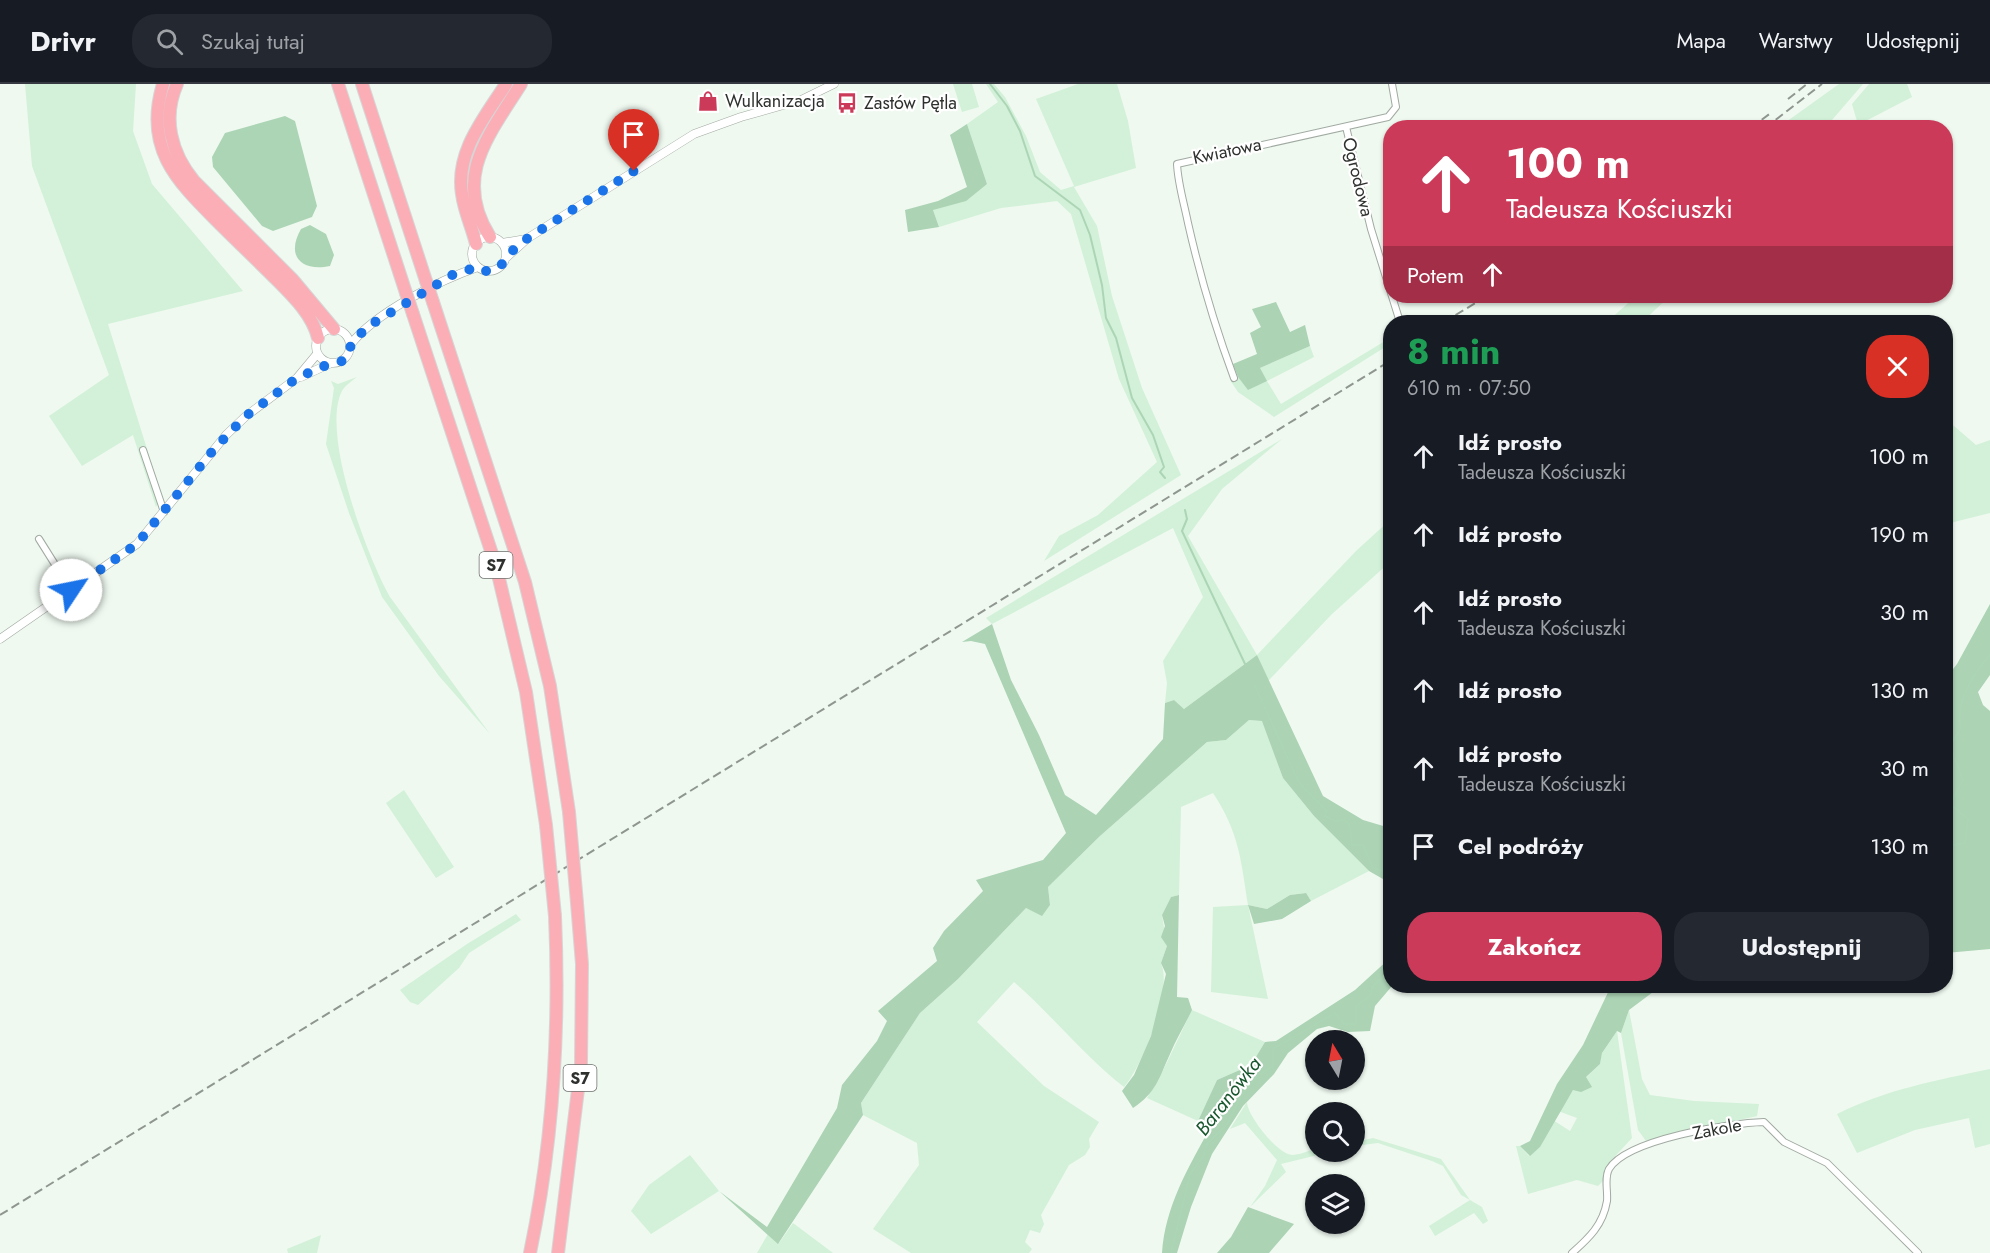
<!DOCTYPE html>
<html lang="pl">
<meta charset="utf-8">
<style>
:root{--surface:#171b24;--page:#242831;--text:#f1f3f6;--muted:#9ea1a6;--line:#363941;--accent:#cb3b59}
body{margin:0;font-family:Jost,sans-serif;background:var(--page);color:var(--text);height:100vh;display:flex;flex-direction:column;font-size:22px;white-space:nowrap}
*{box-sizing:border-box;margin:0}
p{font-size:20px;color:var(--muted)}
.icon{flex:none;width:33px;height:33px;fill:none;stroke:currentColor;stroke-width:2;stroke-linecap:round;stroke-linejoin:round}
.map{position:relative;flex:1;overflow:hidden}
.drawer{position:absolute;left:1383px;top:231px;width:570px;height:678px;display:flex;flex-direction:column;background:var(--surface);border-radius:24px;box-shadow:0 2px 4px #0004}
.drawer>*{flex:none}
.top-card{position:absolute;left:1383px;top:36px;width:570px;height:183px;border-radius:24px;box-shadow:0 2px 4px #0004;background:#cb3b59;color:#fff;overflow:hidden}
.needle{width:39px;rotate:350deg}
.tools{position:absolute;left:1305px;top:946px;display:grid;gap:12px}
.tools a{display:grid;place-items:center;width:60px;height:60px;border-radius:50%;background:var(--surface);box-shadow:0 2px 4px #0004;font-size:30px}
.pin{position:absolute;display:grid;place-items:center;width:51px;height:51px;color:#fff;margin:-62px -26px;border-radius:50% 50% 50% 0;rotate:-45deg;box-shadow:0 0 6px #0007}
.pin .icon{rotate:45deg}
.me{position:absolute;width:66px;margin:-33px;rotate:56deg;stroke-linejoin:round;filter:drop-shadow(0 0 4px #0008)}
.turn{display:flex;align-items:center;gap:21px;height:126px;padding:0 24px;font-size:27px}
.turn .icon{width:78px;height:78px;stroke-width:2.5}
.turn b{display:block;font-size:42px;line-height:51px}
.then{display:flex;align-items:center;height:57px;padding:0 24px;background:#0003;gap:12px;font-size:22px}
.round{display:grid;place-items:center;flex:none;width:63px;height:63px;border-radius:24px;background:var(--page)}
.summary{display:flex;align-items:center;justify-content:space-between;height:102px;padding:0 24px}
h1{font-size:36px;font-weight:700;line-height:45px;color:#1e9e55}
.action{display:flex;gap:12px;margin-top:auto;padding:12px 24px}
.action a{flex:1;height:69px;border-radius:24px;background:var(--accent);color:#fff;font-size:24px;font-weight:700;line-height:69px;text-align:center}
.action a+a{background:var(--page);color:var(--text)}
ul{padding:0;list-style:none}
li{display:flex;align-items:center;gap:18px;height:78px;padding:0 24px}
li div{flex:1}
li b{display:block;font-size:22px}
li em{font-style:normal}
header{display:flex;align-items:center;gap:36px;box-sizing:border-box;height:84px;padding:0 30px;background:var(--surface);border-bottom:2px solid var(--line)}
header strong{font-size:28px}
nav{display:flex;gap:33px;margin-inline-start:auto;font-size:21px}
.search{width:420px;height:54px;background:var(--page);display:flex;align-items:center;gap:15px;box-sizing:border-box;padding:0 21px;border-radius:24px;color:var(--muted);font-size:22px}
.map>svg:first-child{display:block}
.green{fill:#d2f1d8}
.forest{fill:#abd3b4}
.water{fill:#acd5b5}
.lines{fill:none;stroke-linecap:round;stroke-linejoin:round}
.stream{stroke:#acd5b5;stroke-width:2}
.minor-casing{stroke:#a1aaa2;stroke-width:8}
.tertiary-casing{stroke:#a1aaa2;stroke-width:9}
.motorway-casing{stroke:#d5d6d5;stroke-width:14}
.minor{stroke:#fff;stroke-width:6}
.tertiary{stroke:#fff;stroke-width:8}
.motorway{stroke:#fcaeb6;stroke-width:12}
.rail{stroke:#8f9690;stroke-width:2;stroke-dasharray:9 4.5;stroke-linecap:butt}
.motorway-bridge-casing{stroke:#d5d6d5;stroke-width:14;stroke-linecap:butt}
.motorway-bridge{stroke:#fcaeb6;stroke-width:12}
.route{stroke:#1a73e8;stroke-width:10;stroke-dasharray:0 18}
.labels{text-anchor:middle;stroke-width:4.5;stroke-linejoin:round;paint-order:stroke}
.shield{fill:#fff;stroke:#6d6f6d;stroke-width:1.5}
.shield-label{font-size:16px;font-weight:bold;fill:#2e312e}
.poi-label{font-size:18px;fill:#2e312e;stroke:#fff;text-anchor:start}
.street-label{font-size:18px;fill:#2e312e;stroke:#fff}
.water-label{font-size:20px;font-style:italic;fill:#19572f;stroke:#fff}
</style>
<header>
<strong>Drivr</strong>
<div class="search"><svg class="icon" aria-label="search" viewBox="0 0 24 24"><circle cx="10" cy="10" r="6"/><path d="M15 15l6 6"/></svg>Szukaj tutaj</div>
<nav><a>Mapa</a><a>Warstwy</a><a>Udostępnij</a></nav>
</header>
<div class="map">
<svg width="1990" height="1169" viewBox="0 0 1990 1169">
<rect width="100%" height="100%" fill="#eff9f0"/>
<path class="green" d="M25,0H136L133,47L152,100L243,207L108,240L162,413L156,423L133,351L82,382L49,332L109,291L32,82Z
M953,0H972L979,23L962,28Z
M986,0H994L1005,13L1026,52L1040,88L1061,106L1074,102L1036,15L1078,0H1117L1128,37L1136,84L1074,103L1097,142L1112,212L1142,304L1181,391L1044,477L1059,452L1098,431L1157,378L1119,295L1071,130L1057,117L1001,124L939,143L933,126L987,100L967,40L998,18Z
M1839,0H1863L1826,43H1779Z
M1869,0H1907L1912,13L1858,41L1852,20Z
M1636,212H1670L1642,238H1607Z
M1390,254V260L1274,333L1238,308L1230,296L1238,293L1249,306L1260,284L1310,262L1314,273L1267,297L1281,320Z
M357,293C352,297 343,303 341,309C322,353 367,472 390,513L490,650L439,592L382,513L349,429L326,360L334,304L331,297L338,300Z
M1946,335L1976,361L1990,356V429L1954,438L1946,445Z
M1282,355L1222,405L1188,452L1257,571L1356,467L1390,436V478L1332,530L1268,597L1257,571L1184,625L1174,616L1165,619L1167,599L1163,577L1203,513L1173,444L992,540L986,534Z
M1249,636L1263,637L1283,694L1314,732L1369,787L1311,817L1305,809L1290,811L1267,825L1248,821L1268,915L1211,908L1213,823L1248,821C1241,776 1239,748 1213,709L1181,723L1179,811L1171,813L1162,831L1167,862L1161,879C1173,906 1143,981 1124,1003C1084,972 1053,932 1014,898L977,938L1044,1002L1099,1038L1089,1055L1090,1063L1085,1071L1069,1081L1041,1131L1044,1140L1040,1149L1030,1146L1025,1158L1032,1165L1029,1169H911L873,1145L919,1081L917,1059L863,1031L861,1019L920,929L958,895L1026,824L1042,831L1050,821L1048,803L1100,752L1207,658L1226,656Z
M404,706L454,783L436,794L386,719Z
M516,830L521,836L469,869L459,884L418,921L410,918L400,906L467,860Z
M1192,926L1265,958L1251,981L1217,996L1198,1037L1147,1014C1165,986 1177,956 1192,926Z
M1629,926L1642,995L1650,1011L1694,1017L1759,1020L1757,1032L1646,1057L1638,1046L1621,949Z
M1617,947L1632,1054L1607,1081L1602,1098L1598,1102L1577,1096L1528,1110L1516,1062H1520L1529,1072L1540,1063L1553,1036L1570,1047L1577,1034L1558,1027L1574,1005L1600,980L1602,969Z
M1990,985V1060L1975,1064L1969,1034L1915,1046L1857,1069L1837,1030C1884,1006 1938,996 1990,985Z
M1247,1018C1247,1031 1277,1070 1292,1071C1299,1071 1308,1067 1315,1065L1316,1068H1330L1281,1080L1286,1088L1250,1123L1265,1102L1277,1076L1245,1039L1230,1045Z
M1373,1054L1441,1075L1470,1116L1482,1123L1488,1137L1483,1140L1474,1129L1435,1152L1429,1142L1470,1116L1461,1111L1443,1082L1432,1077L1378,1059L1355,1062V1058Z
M690,1071L719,1107L651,1150L631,1127L649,1101Z
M793,1139L833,1169H757L768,1150L779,1159Z
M321,1151L317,1169H288L287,1165Z"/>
<path class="forest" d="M967,40L987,100L966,117L933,126L939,143L908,148L905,126L938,117L967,103L950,51Z
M1276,218L1290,248L1305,241L1310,262L1260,284L1267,297L1248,306L1238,293L1233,280L1257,270L1250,249L1261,243L1252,225Z
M1990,520V591L1978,608L1983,621L1990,627V865L1946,869V594L1957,580Z
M992,540L1011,596L1039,651L1065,711L1096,731L1163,655L1165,619L1174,616L1184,625L1257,571L1323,712L1363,736L1390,744V799L1369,787L1314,732L1283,694L1262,637L1249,636L1226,656L1207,658L1100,752L1048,803L1050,821L1042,832L1026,824L958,895L920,929L861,1019L863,1031L778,1160L719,1107L767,1143L837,1024L842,1001L877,957L887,937L878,927L937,877L933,864L944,847L983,807L976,796L1043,776L1066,749L985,560L971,557L962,558Z
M1306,809L1311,817L1282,835L1254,840L1248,821L1267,825L1290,811Z
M1179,811L1177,913L1188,914L1192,926C1185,941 1176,955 1170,970C1159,994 1156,1009 1133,1024L1122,1007L1134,991L1151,952L1166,890L1161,879L1167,862L1161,853L1165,842L1162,831L1171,813Z
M1390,874L1392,902L1375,922L1370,947L1348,948L1329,942L1317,945L1288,969L1274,990L1243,1022L1212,1070L1191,1123L1177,1169H1162C1165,1123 1188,1084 1210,1044L1198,1037L1217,996L1251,981L1265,958L1276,957L1355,906Z
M1611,902H1661L1629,926L1621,949L1617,947L1602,969L1600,980L1586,993L1592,1003L1581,1008L1573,1006L1540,1063L1530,1072L1520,1062L1530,1057L1557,1000L1583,961Z
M1248,1123L1294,1140L1269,1169H1217L1231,1153Z"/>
<path class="water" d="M285,32L295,37L317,122L312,133L273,147L262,142L213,83L212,73L225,49Z
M310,141L326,150L334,171L330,182C300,188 286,171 301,145Z"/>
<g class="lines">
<path class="stream" d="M990,0L1007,22L1020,47L1035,92L1080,126L1090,151L1102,201L1106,234L1116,254L1132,314L1153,351L1164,383L1160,388L1165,394
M1185,426L1187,435L1182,447L1246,582
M1255,602L1295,690L1301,701L1327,727L1325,732L1335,737L1345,736L1350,742L1352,761H1363L1373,784L1390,789
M1946,762L1965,759L1968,735L1950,720L1963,696L1950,662L1961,644C1955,618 1973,590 1990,571
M1171,1169L1190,1090L1204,1071L1206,1061L1227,1040L1240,1014L1257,992L1273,982V965L1335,929L1344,940H1356V922L1371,911L1372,903L1385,891L1384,885L1390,880"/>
<g class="minor-casing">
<path id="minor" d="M1346,43L1371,145L1400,238
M1234,294C1215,243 1200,192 1188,139C1184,119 1178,100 1177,80L1388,33L1396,23L1392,0
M143,366L164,428
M39,455L71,506
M1572,1169C1589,1154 1603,1141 1607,1117C1608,1107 1604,1094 1609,1085C1627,1055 1730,1039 1764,1038L1784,1058L1827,1079L1918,1169"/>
</g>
<g class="tertiary-casing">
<path id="tertiary" d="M472 170a17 17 0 1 1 34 0a17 17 0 1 1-34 0Z
M502,159L526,155
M507,173L528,154L694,50L741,33L801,16L834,0
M316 262a17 17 0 1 1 34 0a17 17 0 1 1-34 0Z
M351,260C375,229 440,196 478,183
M301,293L329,280
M0,555L137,460L226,351L246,332L297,294L317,270"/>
</g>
<g class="motorway-casing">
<path id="motorway" d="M163,0C144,63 175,95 216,136C237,157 258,177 279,198C294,213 313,232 318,254
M177,0C162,34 171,69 194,97L293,196L334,245
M338,0L406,209
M362,0L426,197
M490,153C452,93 489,51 521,0
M476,160C472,143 464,127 462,110C455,68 485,33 506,0
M433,218L525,498L550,602L569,728
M413,230L496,482L526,608L546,741
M530,1169C553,1059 560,944 555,832
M558,1169L581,981L582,880L577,819"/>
</g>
<use href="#minor" class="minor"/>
<use href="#tertiary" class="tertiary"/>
<use href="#motorway" class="motorway"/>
<path class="rail" d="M1788,15L1807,0
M1751,44L1772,28
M1765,44L1822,0
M1444,238L1487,212
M0,1131L1390,277"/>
<g class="motorway-bridge-casing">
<path id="motorway-bridge" d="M426,197L433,218
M406,209L413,230
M569,728L577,819
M546,741L555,832"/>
</g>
<use href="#motorway-bridge" class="motorway-bridge"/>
</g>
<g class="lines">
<path class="route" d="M71,506L137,460L215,364L246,332L297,294L329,280L343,277L349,269L351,260L367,243L454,190L478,183L486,187L499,184L511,168L528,154L634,87"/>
</g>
<defs>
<g id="shop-bare" transform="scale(1.62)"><path d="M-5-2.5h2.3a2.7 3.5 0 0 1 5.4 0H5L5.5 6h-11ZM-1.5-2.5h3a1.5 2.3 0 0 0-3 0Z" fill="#cb3b59" stroke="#fff" stroke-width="2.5" paint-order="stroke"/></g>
<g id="bus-bare" transform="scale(1.62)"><path d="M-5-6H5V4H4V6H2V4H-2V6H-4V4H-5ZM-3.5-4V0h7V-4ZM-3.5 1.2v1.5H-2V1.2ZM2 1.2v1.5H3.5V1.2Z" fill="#cb3b59" stroke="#fff" stroke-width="2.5" paint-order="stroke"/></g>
</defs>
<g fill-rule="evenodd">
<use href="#shop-bare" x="708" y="17"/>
<use href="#bus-bare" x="847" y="19"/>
</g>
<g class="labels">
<g class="shield">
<rect x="479.5" y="468" width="33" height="26" rx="4.5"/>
<rect x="563.5" y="981" width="33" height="26" rx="4.5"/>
</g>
<g class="shield-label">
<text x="496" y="487">S7</text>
<text x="580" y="1000">S7</text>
</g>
<g class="poi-label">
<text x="725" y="23">Wulkanizacja</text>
<text x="864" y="25">Zastów Pętla</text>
</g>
<g class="street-label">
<text transform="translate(1227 67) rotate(-12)" y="6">Kwiatowa</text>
<text transform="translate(1358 93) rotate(76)" y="6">Ogrodowa</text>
<text transform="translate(1717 1045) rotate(-11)" y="6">Zakole</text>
</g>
<g class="water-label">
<text transform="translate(1228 1012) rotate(-52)" y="7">Baranówka</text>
</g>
</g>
</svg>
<div class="tools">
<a><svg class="needle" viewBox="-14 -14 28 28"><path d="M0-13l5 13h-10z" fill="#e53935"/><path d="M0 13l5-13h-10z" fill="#9ea1a6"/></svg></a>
<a><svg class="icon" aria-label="search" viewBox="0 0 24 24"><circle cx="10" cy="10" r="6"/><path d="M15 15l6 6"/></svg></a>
<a><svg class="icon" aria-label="layers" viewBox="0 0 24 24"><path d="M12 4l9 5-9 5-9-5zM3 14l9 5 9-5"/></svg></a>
</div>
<div class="pin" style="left:634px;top:87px;background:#d93025"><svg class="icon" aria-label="arrive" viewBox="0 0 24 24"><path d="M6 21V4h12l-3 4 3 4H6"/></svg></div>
<svg class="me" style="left:71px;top:506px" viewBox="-20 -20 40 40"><circle r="19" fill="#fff"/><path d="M0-13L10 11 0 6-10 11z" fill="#1a73e8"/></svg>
<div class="top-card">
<div class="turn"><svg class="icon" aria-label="ahead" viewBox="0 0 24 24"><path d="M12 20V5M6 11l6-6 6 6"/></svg><div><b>100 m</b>Tadeusza Kościuszki</div></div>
<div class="then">Potem<svg class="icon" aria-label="ahead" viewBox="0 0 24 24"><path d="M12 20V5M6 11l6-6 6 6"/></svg></div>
</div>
<section class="drawer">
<div class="summary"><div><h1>8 min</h1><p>610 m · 07:50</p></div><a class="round" style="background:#d93025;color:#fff"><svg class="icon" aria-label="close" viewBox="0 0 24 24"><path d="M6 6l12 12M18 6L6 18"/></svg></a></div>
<ul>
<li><svg class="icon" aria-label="ahead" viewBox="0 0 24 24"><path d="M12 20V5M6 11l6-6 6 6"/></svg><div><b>Idź prosto</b><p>Tadeusza Kościuszki</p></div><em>100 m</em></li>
<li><svg class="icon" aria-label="ahead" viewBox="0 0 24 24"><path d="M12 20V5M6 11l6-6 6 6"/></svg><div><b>Idź prosto</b></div><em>190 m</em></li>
<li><svg class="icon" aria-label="ahead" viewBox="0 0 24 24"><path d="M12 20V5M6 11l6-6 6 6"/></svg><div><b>Idź prosto</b><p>Tadeusza Kościuszki</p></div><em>30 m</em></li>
<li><svg class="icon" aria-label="ahead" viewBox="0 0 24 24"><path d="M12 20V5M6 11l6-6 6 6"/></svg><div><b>Idź prosto</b></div><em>130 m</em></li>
<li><svg class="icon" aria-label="ahead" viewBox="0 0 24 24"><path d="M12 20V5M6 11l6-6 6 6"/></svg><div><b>Idź prosto</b><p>Tadeusza Kościuszki</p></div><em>30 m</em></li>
<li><svg class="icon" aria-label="arrive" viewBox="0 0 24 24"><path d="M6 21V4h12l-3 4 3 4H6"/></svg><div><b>Cel podróży</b></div><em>130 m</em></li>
</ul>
<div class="action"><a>Zakończ</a><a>Udostępnij</a></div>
</section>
</div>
